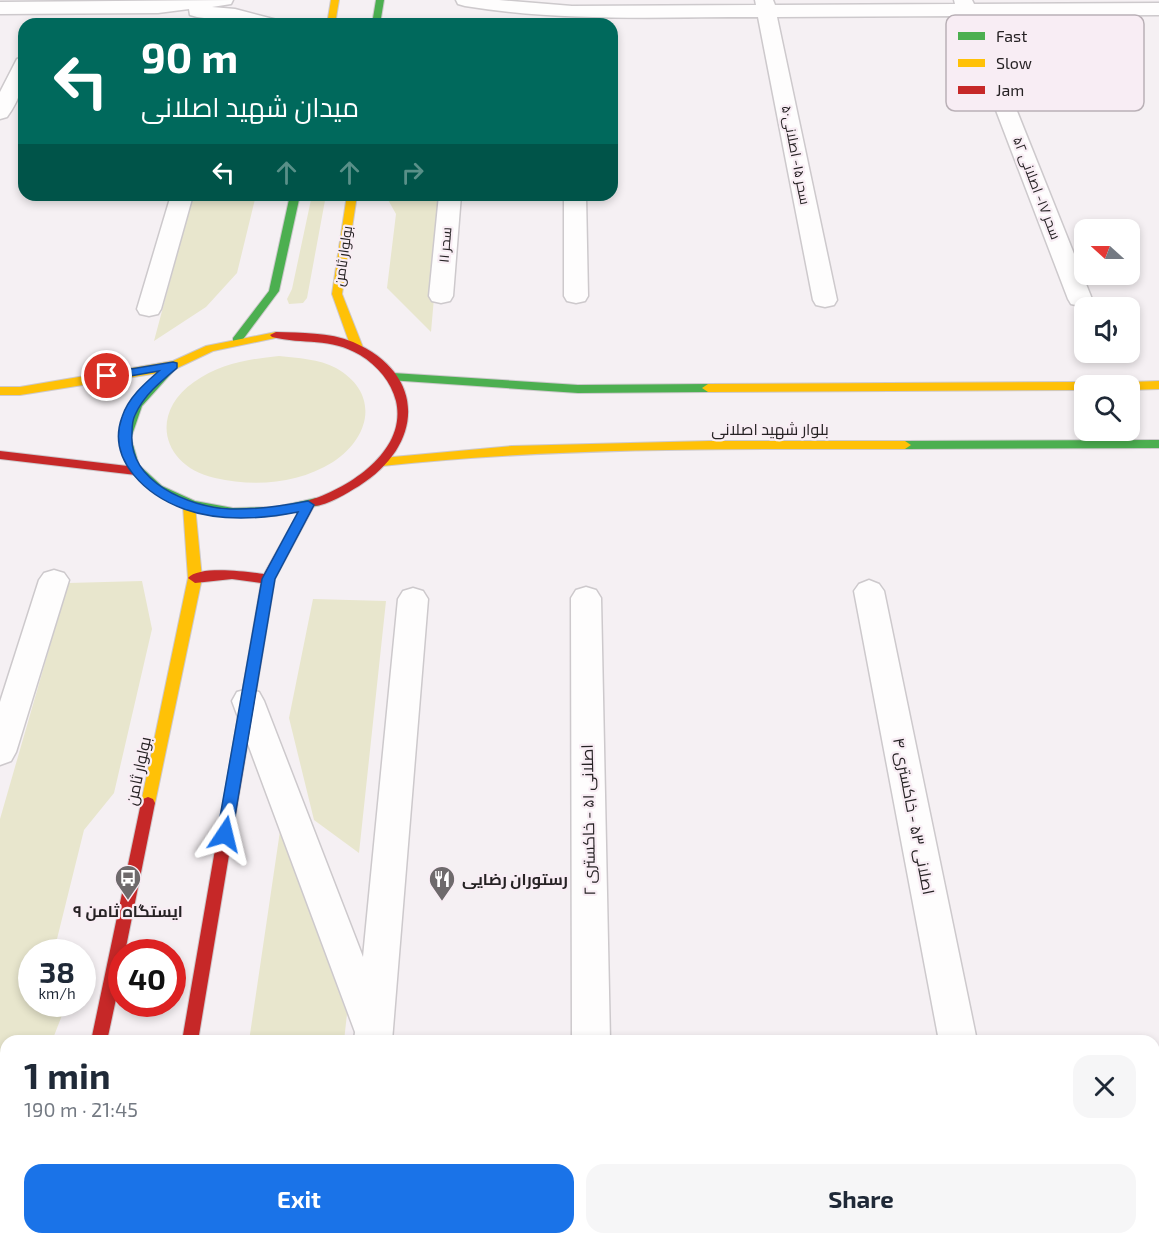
<!DOCTYPE html>
<meta charset="utf-8">
<style>
:root{--surface:#fff;--page:#f6f6f7;--text:#1f2937;--muted:#747a83;--accent:#1a73e8}
body{margin:0;font-family:"Exo 2",Cairo,sans-serif;background:var(--page);color:var(--text);height:100vh;display:flex;flex-direction:column;font-size:22px;white-space:nowrap}
*{box-sizing:border-box;margin:0}
p{font-size:20px;color:var(--muted)}
.icon{flex:none;width:33px;height:33px;fill:none;stroke:currentColor;stroke-width:2;stroke-linecap:round;stroke-linejoin:round}
.map{position:relative;flex:1;overflow:hidden}
.side{position:absolute;left:0px;top:1035px;width:1160px;height:210px;display:flex;flex-direction:column;background:var(--surface);border-radius:18px 18px 0 0;box-shadow:0 3px 9px #0003}
.side>*{flex:none}
.top-card{position:absolute;left:18px;top:18px;width:600px;height:183px;border-radius:18px;box-shadow:0 3px 9px #0003;background:#00695c;color:#fff;overflow:hidden}
.needle{width:39px;rotate:291deg}
.controls{position:absolute;left:1074px;top:219px;display:grid;gap:12px}
.controls a{display:grid;place-items:center;width:66px;height:66px;border-radius:12px;background:var(--surface);box-shadow:0 3px 9px #0003;font-size:30px}
.speed{position:absolute;left:18px;top:939px;display:flex;gap:12px;font-size:30px;font-weight:700;text-align:center}
.speed>*{display:grid;place-content:center;width:78px;height:78px;border-radius:50%;background:var(--surface);box-shadow:0 3px 9px #0003;line-height:1}
.speed small{font-size:15px;font-weight:400}
.speed .limit{border:9px solid #d22;background:#fff;color:#111}
.pin{position:absolute;display:grid;place-items:center;width:51px;height:51px;color:#fff;margin:-26px;border:3px solid #fff;border-radius:50%;box-shadow:0 2px 6px #0007}
.me{position:absolute;width:66px;margin:-33px;rotate:10deg;stroke-linejoin:round;filter:drop-shadow(0 0 4px #0008)}
.turn{display:flex;align-items:center;gap:21px;height:126px;padding:0 24px;font-size:27px}
.turn .icon{width:78px;height:78px;stroke-width:2.5}
.turn b{display:block;font-size:42px;line-height:51px}
.lanes{display:flex;align-items:center;height:57px;padding:0 24px;background:#0003;justify-content:center;gap:30px;direction:ltr}
.lanes .off{opacity:.35}
.round{display:grid;place-items:center;flex:none;width:63px;height:63px;border-radius:18px;background:var(--page)}
.summary{display:flex;align-items:center;justify-content:space-between;height:102px;padding:0 24px}
h1{font-size:36px;font-weight:700;line-height:45px}
.button{display:flex;gap:12px;margin-top:auto;padding:12px 24px}
.button a{flex:1;height:69px;border-radius:18px;background:var(--accent);color:#fff;font-size:24px;font-weight:700;line-height:69px;text-align:center}
.button a+a{background:var(--page);color:var(--text)}
.map>svg:first-child{display:block}
.green{fill:#e8e6cd}
.lines{fill:none;stroke-linecap:round;stroke-linejoin:round}
.street-casing{stroke:#cdc9cc;stroke-width:3}
.fast-casing{stroke:#cdc9cc;stroke-width:2}
.slow-casing{stroke:#cdc9cc;stroke-width:2}
.jam-casing{stroke:#cdc9cc;stroke-width:2}
.street{fill:#fefdfd;fill-rule:evenodd}
.fast{fill:#4caf50;fill-rule:evenodd}
.slow{fill:#ffc107;fill-rule:evenodd}
.jam{fill:#c62828;fill-rule:evenodd}
.route{fill:#1a73e8;stroke:#114b97;stroke-width:1.5}
.labels{text-anchor:middle;stroke-width:4.5;stroke-linejoin:round;paint-order:stroke}
.far-street-label{font-size:14px;fill:#262224;stroke:#f8edf4}
.street-label{font-size:16px;fill:#262224;stroke:#f8edf4}
.poi-label{font-size:16px;font-weight:bold;fill:#262224;stroke:#f8edf4;text-anchor:start}
.key{fill:#f8edf4;stroke:#b9b0b6;stroke-width:1.5}
.key-label{font-size:16px;fill:#262224}
</style>
<div class="map">
<svg width="1159" height="1245" viewBox="0 0 1159 1245">
<rect width="100%" height="100%" fill="#f5f0f3"/>
<path class="green" d="M193,195H256L237,273L206,307L154,341Z
M312,195H326L307,298L303,303L289,304L287,299L292,289Z
M387,195H443L431,332L387,288L396,214L387,198Z
M279,356C298,358 319,359 336,368C380,393 371,437 333,462C298,484 254,487 215,478C163,467 148,414 194,382C220,364 248,359 279,356Z
M142,581L152,629L114,793L84,830L55,947L56,952H32V1004H65L66,1005L52,1041H6V1164L0,1181V819L68,583Z
M313,599L386,601L359,853L314,820L289,718Z
M280,831L347,1014L344,1041H249Z
M220,1239H322V1245H219Z"/>
<g class="lines">
<g class="street-casing">
<path id="street" d="M233,0L231,4L212,7L235,9L277,20L280,24H247L197,17L190,15L189,9L158,13L0,14V2Z
M456,0H499L572,6L756,5L755,0H773L775,5L955,4L954,0H972L974,4L1159,3V15L979,16L1092,299L1089,304L1080,306L1071,304L1068,299L960,16L777,17L837,300L834,305L825,307L816,305L813,300L758,17C660,17 562,22 465,6L458,4Z
M24,57C24,81 22,97 7,117L0,119V92L17,59Z
M171,195H193L161,309L158,314L149,316L140,314L137,309Z
M439,195H461L453,296L450,301L441,303L432,301L429,296Z
M564,195H586L588,296L585,301L576,303L567,301L564,296Z
M54,570L64,573L69,580L16,752L11,761L0,765V702L39,580L44,573Z
M869,580L879,584L884,591L977,1041H939L854,591L859,584Z
M586,587L596,590L601,598L610,1041H572L571,598L576,590Z
M413,588L423,591L428,599L392,1041H354L355,1032L232,701L237,692L248,689L259,692L264,701L363,957L398,599L403,591Z
M6,1232V1239H51L48,1245H0Z
M334,1239H376V1245H334Z
M573,1239H615V1245H573Z
M977,1239H1019L1020,1245H978Z"/>
</g>
<g class="fast-casing">
<path id="fast" d="M376,0H384L380,24H372Z
M290,195H300L279,291L241,342H233V338L269,291Z
M171,363L177,367L142,406L131,438L139,465L162,486L195,501L233,508L276,507L316,498L322,502L320,505L276,516L233,517L188,507L153,492L129,469L119,438L130,405L167,364Z
M393,373L578,385L708,384L714,388L708,392L578,393L389,380L387,377Z
M1159,440V448L905,449L899,445L905,441Z
M49,1239H67L66,1245H48Z
M149,1239H167L166,1245H148Z"/>
</g>
<g class="slow-casing">
<path id="slow" d="M331,0H339L335,24H327Z
M347,195H357L342,294L364,350L358,353L352,350L332,294Z
M276,332L282,335L280,337L213,351L171,371L20,395H0V387H20L173,361L206,346Z
M1159,381V389L1130,390V386H1125L1130,382Z
M1084,382L1089,386H1084V390L708,392L702,388L708,384Z
M709,441H905L911,445L905,449C730,449 556,447 382,466L376,462L382,458L512,446Z
M189,502L195,506L202,578L155,803L153,807L148,809L143,807L141,803L188,578L183,506Z"/>
</g>
<g class="jam-casing">
<path id="jam" d="M276,332C301,333 329,332 353,342C427,374 424,445 359,486C347,493 329,505 314,506L275,579L198,1041H182L261,583L232,579L195,583L188,578C199,565 248,572 264,574L304,502C344,491 408,453 396,401C391,382 378,366 360,355C330,337 304,345 272,337L270,335Z
M0,451L136,467L142,471L136,475L0,459Z
M148,797L153,799L155,803L125,952H122V971L107,1041H91L141,803L143,799Z"/>
</g>
<use href="#street" class="street"/>
<use href="#fast" class="fast"/>
<use href="#slow" class="slow"/>
<use href="#jam" class="jam"/>
</g>
<path class="route" d="M173,362L177,363V368C160,382 144,395 135,415C132,421 132,427 132,433C128,482 189,507 230,509C257,510 282,506 308,501L314,505L275,579L232,834L230,839L225,841L219,839L217,834L262,579L298,512C262,519 220,522 184,509C148,496 106,461 122,417C128,398 144,384 159,371L107,380L101,376L107,373Z"/>
<defs>
<g id="bus-pin" transform="scale(1.35)"><path d="M0 17L-7.5 6A9.5 9.5 0 1 1 7.5 6Z" fill="#6e6a6c" stroke="#f8edf4"/><path d="M-5-6H5V4H4V6H2V4H-2V6H-4V4H-5ZM-3.5-4V0h7V-4ZM-3.5 1.2v1.5H-2V1.2ZM2 1.2v1.5H3.5V1.2Z" fill="#fff"/></g>
<g id="restaurant-pin" transform="scale(1.35)"><path d="M0 17L-7.5 6A9.5 9.5 0 1 1 7.5 6Z" fill="#6e6a6c" stroke="#f8edf4"/><path d="M-5-6h1v4h1v-4h1v4h1v-4h1v5L-1.5 .5V6h-2V.5L-5-1ZM5-6V6H3V1.5H1.5Q1.5-4 5-6Z" fill="#fff"/></g>
</defs>
<g fill-rule="evenodd">
<use href="#bus-pin" x="128" y="878"/>
<use href="#restaurant-pin" x="442" y="879"/>
</g>
<g class="labels">
<g class="far-street-label">
<text transform="translate(796 155) rotate(79)" y="5">سحر ۱۵- اصلانی۵۰</text>
<text transform="translate(1037 188) rotate(69)" y="5">سحر ۱۷- اصلانی ۵۲</text>
<text transform="translate(445 245) rotate(-85)" y="5">سحر ۱۱</text>
<text transform="translate(343 256) rotate(-82)" y="5">بولوار ثامن</text>
</g>
<g class="street-label">
<text x="770" y="435">بلوار شهید اصلانی</text>
<text transform="translate(138 771) rotate(-78)" y="6">بولوار ثامن</text>
<text transform="translate(914 816) rotate(79)" y="6">اصلانی ۵۳ - خاکستری ۴</text>
<text transform="translate(588 820) rotate(-91)" y="6">اصلانی ۵۱ - خاکستری ۲</text>
</g>
<g class="poi-label">
<text x="462" y="885">رستوران رضایی</text>
<text x="128" y="917" text-anchor="middle">ایستگاه ثامن ۹</text>
</g>
</g>
<rect x="946" y="15" width="198" height="96" rx="9" class="key"/>
<rect x="958" y="32" width="27" height="8" fill="#4caf50"/>
<rect x="958" y="59" width="27" height="8" fill="#ffc107"/>
<rect x="958" y="86" width="27" height="8" fill="#c62828"/>
<g class="key-label">
<text x="996" y="42">Fast</text>
<text x="996" y="69">Slow</text>
<text x="996" y="96">Jam</text>
</g>
</svg>
<div class="controls">
<a><svg class="needle" viewBox="-14 -14 28 28"><path d="M0-13l5 13h-10z" fill="#e53935"/><path d="M0 13l5-13h-10z" fill="#747a83"/></svg></a>
<a><svg class="icon" aria-label="sound" viewBox="0 0 24 24"><path d="M4 9h4l5-4v14l-5-4H4zM17 9q2 3 0 6"/></svg></a>
<a><svg class="icon" aria-label="search" viewBox="0 0 24 24"><circle cx="10" cy="10" r="6"/><path d="M15 15l6 6"/></svg></a>
</div>
<div class="speed"><div>38<small>km/h</small></div><div class="limit">40</div></div>
<div class="pin" style="left:107px;top:376px;background:#d93025"><svg class="icon" aria-label="arrive" viewBox="0 0 24 24"><path d="M6 21V4h12l-3 4 3 4H6"/></svg></div>
<svg class="me" style="left:225px;top:834px" viewBox="-20 -20 40 40"><path d="M0-17L14 15 0 8-14 15z" fill="#1a73e8" stroke="#fff" stroke-width="4"/></svg>
<div class="top-card">
<div class="turn"><svg class="icon" aria-label="left" viewBox="0 0 24 24"><path d="M17 20v-9H6M10 6l-5 5 5 5"/></svg><div><b>90 m</b>میدان شهید اصلانی</div></div>
<div class="lanes"><svg class="icon" aria-label="left" viewBox="0 0 24 24"><path d="M17 20v-9H6M10 6l-5 5 5 5"/></svg><svg class="icon off" aria-label="ahead" viewBox="0 0 24 24"><path d="M12 20V5M6 11l6-6 6 6"/></svg><svg class="icon off" aria-label="ahead" viewBox="0 0 24 24"><path d="M12 20V5M6 11l6-6 6 6"/></svg><svg class="icon off" aria-label="right" viewBox="0 0 24 24"><path d="M7 20v-9h11M14 6l5 5-5 5"/></svg></div>
</div>
<section class="side">
<div class="summary"><div><h1>1 min</h1><p>190 m · 21:45</p></div><a class="round"><svg class="icon" aria-label="close" viewBox="0 0 24 24"><path d="M6 6l12 12M18 6L6 18"/></svg></a></div>
<div class="button"><a>Exit</a><a>Share</a></div>
</section>
</div>
